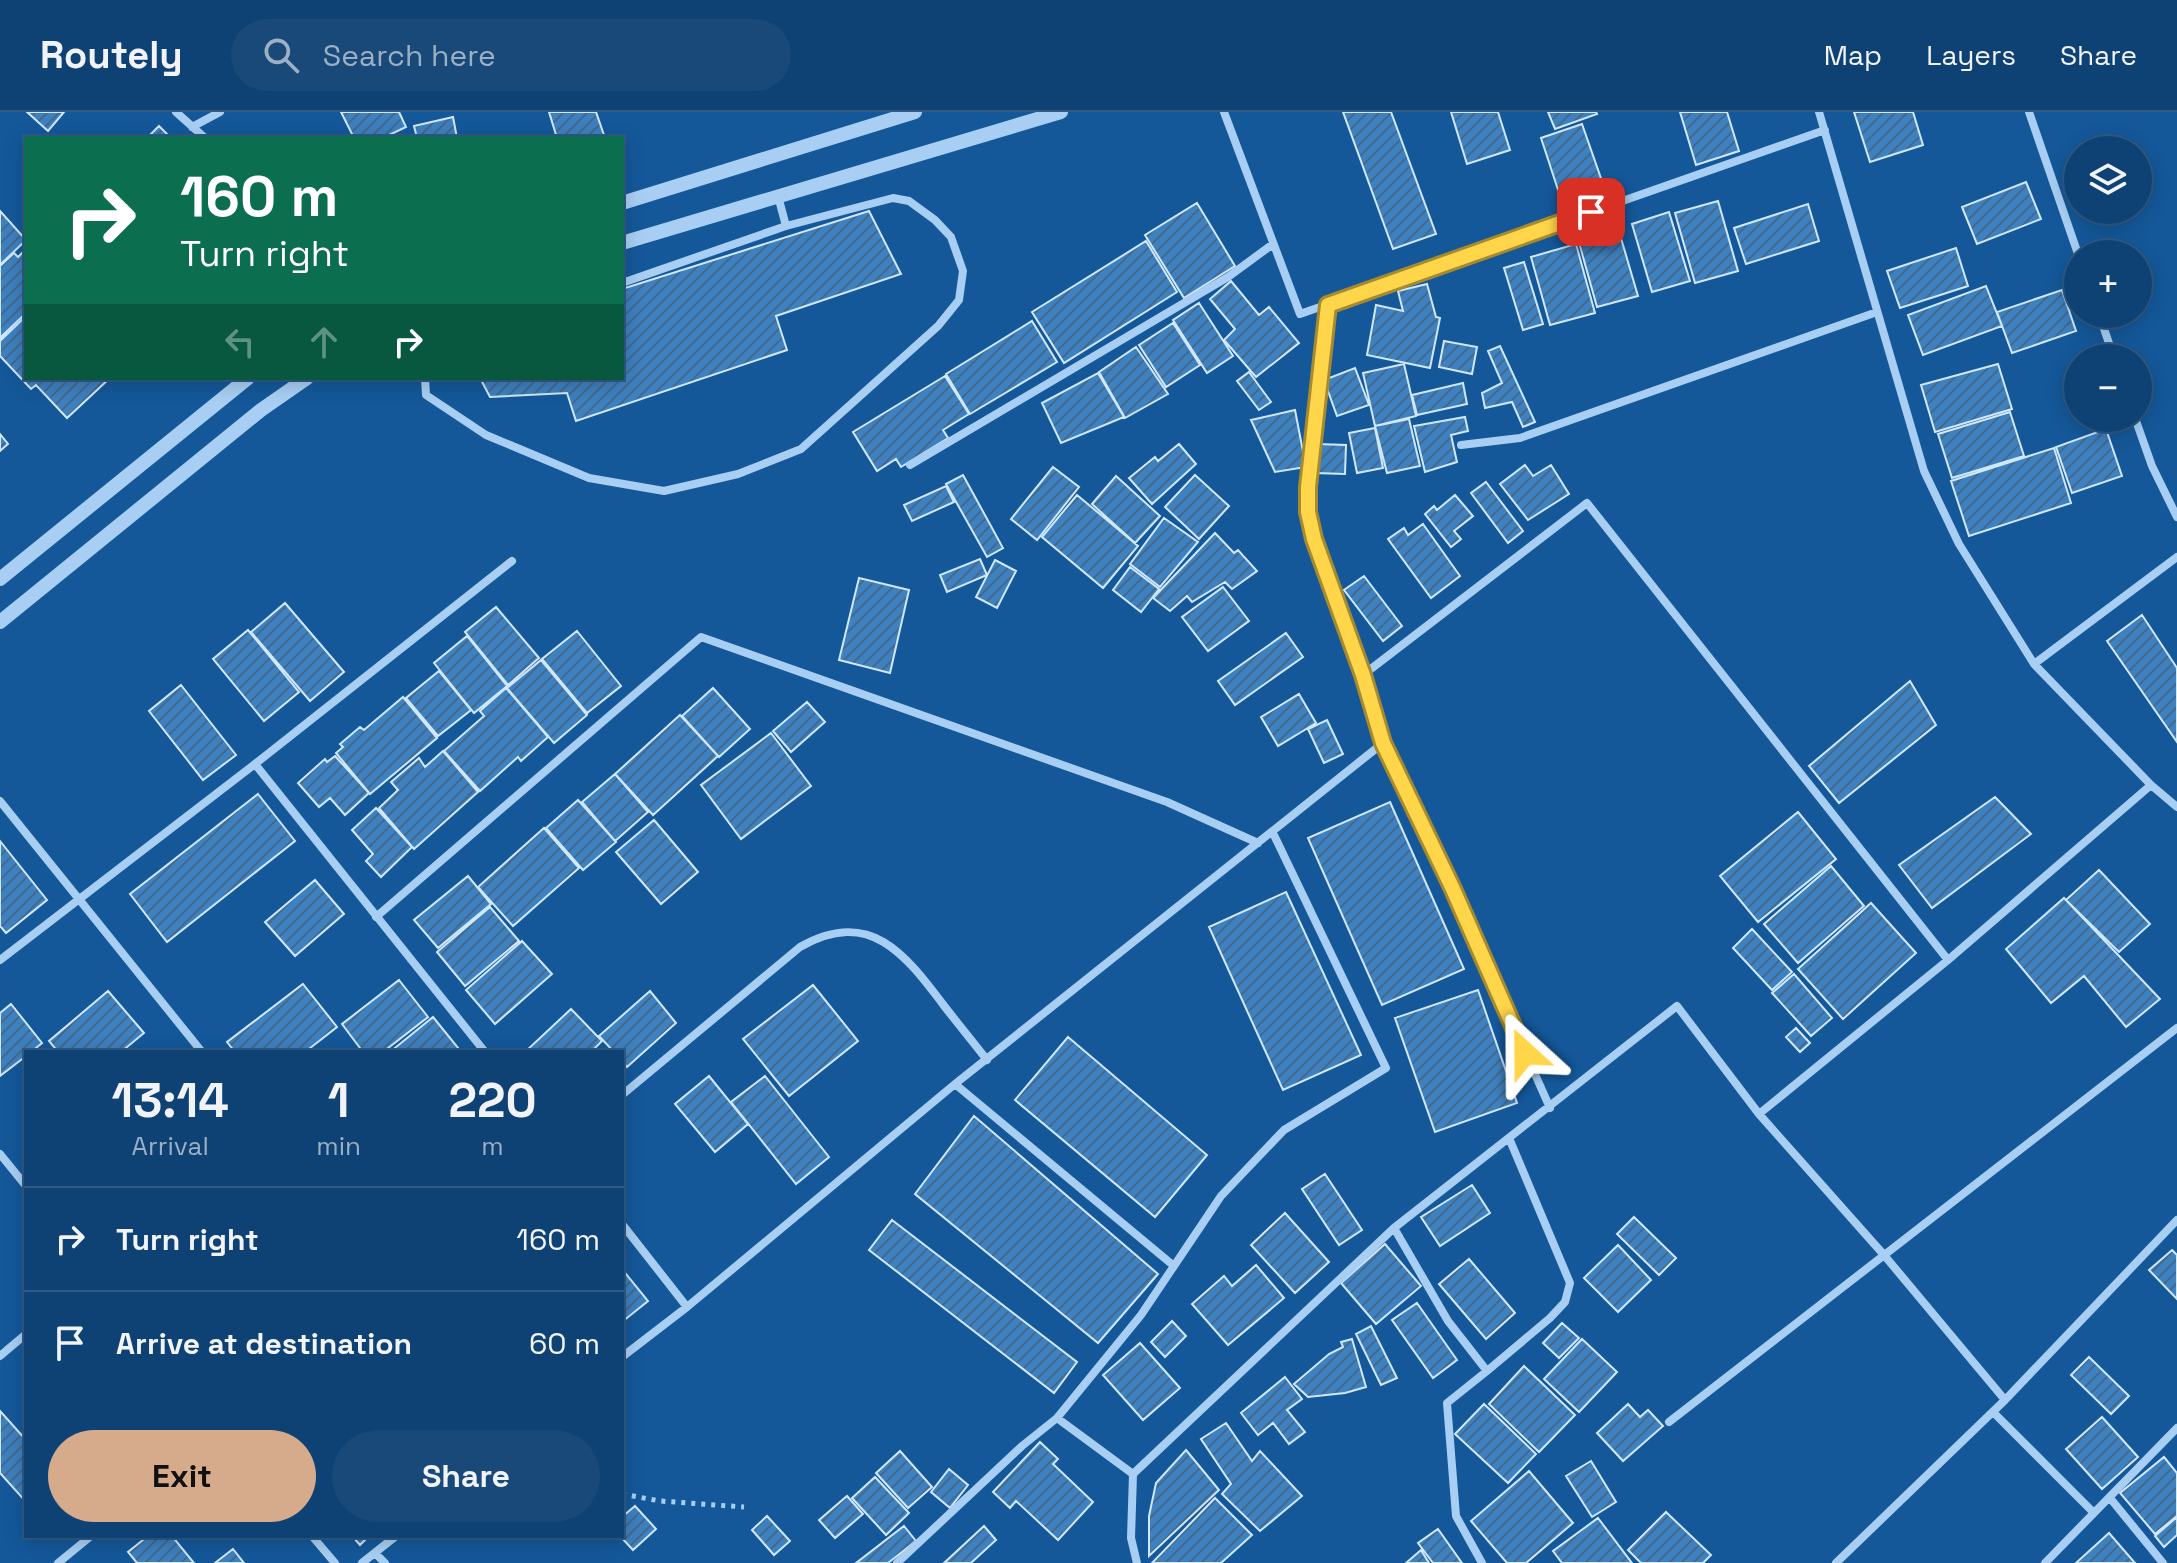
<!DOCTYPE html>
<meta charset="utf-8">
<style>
:root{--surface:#0f4274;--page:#184979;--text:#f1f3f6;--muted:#9bb0c5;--line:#2f5b86;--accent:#d6ab8b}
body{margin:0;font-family:"Space Grotesk",sans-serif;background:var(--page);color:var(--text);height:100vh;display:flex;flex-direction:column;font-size:30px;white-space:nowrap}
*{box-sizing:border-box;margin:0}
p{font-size:26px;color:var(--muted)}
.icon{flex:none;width:44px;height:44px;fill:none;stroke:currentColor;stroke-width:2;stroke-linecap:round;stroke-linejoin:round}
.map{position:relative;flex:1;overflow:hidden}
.panel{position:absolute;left:24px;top:938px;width:600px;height:488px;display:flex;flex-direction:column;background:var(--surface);border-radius:0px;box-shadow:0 4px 20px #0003,0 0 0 2px var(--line)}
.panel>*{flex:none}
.banner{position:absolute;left:24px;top:24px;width:600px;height:244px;border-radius:0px;box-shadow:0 4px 20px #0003,0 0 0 2px var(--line);background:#0b6e4f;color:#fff;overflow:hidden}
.controls{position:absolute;left:2064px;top:24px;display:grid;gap:16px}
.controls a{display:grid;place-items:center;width:88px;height:88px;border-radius:50%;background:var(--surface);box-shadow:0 4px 20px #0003,0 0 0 2px var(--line);font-size:40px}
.pin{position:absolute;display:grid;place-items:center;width:68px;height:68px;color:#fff;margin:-34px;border-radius:16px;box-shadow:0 4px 12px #0006}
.me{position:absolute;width:88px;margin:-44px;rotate:336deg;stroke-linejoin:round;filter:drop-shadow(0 0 6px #0008)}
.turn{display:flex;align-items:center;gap:28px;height:168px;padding:0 24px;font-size:36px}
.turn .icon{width:104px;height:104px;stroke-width:2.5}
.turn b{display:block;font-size:56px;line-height:68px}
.lanes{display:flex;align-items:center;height:76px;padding:0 24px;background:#0003;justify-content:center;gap:40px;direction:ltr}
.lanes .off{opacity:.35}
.eta{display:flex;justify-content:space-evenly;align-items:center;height:136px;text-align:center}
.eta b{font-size:48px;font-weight:800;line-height:56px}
.cta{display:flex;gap:16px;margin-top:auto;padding:16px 24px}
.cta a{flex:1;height:92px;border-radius:48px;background:var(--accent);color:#111;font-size:32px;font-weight:800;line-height:92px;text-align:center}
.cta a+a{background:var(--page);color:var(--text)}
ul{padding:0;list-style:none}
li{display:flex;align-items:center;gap:24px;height:104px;padding:0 24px;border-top:2px solid var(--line)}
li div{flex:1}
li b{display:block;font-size:30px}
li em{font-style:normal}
header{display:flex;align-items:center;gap:48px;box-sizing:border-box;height:112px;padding:0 40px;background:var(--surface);border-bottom:2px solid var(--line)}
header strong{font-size:38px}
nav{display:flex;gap:44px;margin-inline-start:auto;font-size:28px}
.search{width:560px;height:72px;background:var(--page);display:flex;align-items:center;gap:20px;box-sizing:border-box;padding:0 28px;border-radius:44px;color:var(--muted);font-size:30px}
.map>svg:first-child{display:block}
.building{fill:url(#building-hatch);stroke:#d0e8fd;stroke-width:2}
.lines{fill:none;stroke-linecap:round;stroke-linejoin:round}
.path{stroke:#a8cff3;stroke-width:5;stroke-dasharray:4 6;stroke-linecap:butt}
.minor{stroke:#a8cff3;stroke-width:8}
.tertiary{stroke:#a8cff3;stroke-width:14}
.route-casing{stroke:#a68a30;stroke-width:20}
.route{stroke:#ffd54a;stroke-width:14}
</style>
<header>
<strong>Routely</strong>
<div class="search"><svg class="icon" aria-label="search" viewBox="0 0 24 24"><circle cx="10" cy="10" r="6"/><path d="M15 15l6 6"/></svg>Search here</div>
<nav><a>Map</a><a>Layers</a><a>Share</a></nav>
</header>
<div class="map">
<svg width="2177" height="1451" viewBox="0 0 2177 1451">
<defs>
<pattern id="building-hatch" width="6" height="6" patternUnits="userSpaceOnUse" patternTransform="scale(2)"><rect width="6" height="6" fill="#3d81c1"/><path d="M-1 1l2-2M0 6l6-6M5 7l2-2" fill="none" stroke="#44698c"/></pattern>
</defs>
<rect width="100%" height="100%" fill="#14589a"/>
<path class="building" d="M27,0H64L48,19Z
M341,0H399L406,15L383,26H354Z
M549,0H596L605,26H557Z
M1343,0H1391L1436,122L1393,137Z
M1451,0H1498L1510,38L1467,52Z
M1548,0H1596L1597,2L1555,17Z
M1680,0H1727L1739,39L1696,53Z
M1854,0H1913L1923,33L1870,50Z
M453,5L457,26H417L414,14Z
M1582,12L1604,75L1562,90L1541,26Z
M159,14L171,26H147Z
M2026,70L2041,107L1977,132L1962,95Z
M1718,89L1738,159L1695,171L1675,101Z
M1197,91L1235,154L1184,186L1145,123Z
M1808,92L1819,129L1746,152L1734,116Z
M0,99L26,128L0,153Z
M869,99L901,162L776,204L787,238L576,309L567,281L490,285L480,266H622V177Z
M1669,100L1690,169L1652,180L1632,112Z
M1618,116L1638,184L1597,195L1578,127Z
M1146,129L1177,180L1064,251L1032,200Z
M1576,132L1595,201L1550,213L1531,145Z
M1956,136L1968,174L1900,196L1887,159Z
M23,140L26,143V201L0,226V154L14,141L18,145Z
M1524,150L1543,212L1523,218L1504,156Z
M1231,169L1259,203L1269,195L1299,231L1256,265L1224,228L1235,217L1210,187Z
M1427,172L1436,205L1440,206L1430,256L1367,243L1376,193L1403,199L1398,179Z
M1986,174L2002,214L1923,243L1908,203Z
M2062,178L2076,219L2012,241L1997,200Z
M1199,191L1233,244L1207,261L1173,208Z
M26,204V266H110L67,306L36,273L31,277L0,244V229Z
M1032,209L1057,250L970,302L946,262Z
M1173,211L1200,253L1166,275L1139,233Z
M1444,229L1477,235L1472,262L1439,255Z
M1500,234L1535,310L1523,315L1512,290L1485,296L1482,281L1502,271L1488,239Z
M1136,235L1168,282L1125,306L1099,260Z
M1404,252L1416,304L1375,314L1363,261Z
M1998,252L2012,297L1935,320L1921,273Z
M1355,256L1369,293L1337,304L1324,268Z
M1249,260L1271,290L1259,298L1237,269Z
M1098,261L1124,305L1061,331L1042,291Z
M945,264L969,302L943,318L948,326L901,355L896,347L877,359L853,320Z
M1463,271L1467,292L1417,303L1412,283Z
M1295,298L1306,355L1275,360L1251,308Z
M2010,300L2024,344L1952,366L1938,322Z
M1465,305L1468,319L1451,323L1457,350L1425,360L1414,314Z
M1409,307L1420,354L1387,361L1375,314Z
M1375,316L1383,356L1357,361L1349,321Z
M2106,317L2122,364L2072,381L2056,335Z
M0,322L8,332L0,339Z
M1179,332L1196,352L1152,392L1129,366L1155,345L1158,349Z
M1317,332L1346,333L1345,362L1315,361Z
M2054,336L2071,391L1969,424L1951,369Z
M1525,353L1533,364L1551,353L1569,382L1528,408L1500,372Z
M1053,355L1079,375L1037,428L1011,407Z
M963,363L1003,436L987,445L946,372Z
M1195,363L1229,394L1199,427L1165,395Z
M1116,364L1160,404L1135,431L1092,392Z
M1486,370L1523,419L1508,431L1471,381Z
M946,374L954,390L912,409L904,393Z
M1077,383L1138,434L1103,476L1042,425Z
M1455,383L1473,404L1454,419L1461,427L1451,435L1425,402L1434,394L1437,398Z
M1164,406L1198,430L1160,475L1130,452Z
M1423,412L1460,464L1431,486L1388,427L1404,416L1408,423Z
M1215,421L1234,441L1238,438L1257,459L1232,477L1225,470L1192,490L1187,484L1170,499L1153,486Z
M980,447L987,463L947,480L940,463Z
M995,448L1016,459L997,496L976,485Z
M1130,455L1159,477L1141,500L1113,478Z
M1364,464L1402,514L1383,529L1344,478Z
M859,466L909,478L890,561L839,548Z
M1223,475L1249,509L1208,539L1182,505Z
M285,491L344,560L310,589L251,520Z
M496,495L539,546L508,573L465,520Z
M2142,503L2177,556V630L2107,529Z
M248,518L299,580L264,609L213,547Z
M577,519L621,574L587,601L542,547Z
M1286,521L1303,545L1235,593L1218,569Z
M467,524L507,574L474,601L434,551Z
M541,548L587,603L554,631L507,576Z
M439,559L471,598L438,624L406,586Z
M1910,569L1936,613L1839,691L1809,654Z
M181,573L236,643L203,668L149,599Z
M506,576L548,625L521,649L518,645L480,679L444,639L484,604L480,599Z
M713,576L750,617L719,645L682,604Z
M1299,582L1316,611L1278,634L1261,605Z
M403,585L437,626L370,682L336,641L343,635L340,632L360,615L364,618Z
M807,590L825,610L791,640L773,619Z
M680,603L718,644L653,703L615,662Z
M1327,608L1343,642L1324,651L1308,617Z
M771,621L811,674L741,727L701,673Z
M443,639L478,680L414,737L379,696L398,678L391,670L419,646L425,655Z
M335,644L369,681L345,703L330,686L319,695L298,671L325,647L327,650Z
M615,662L648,700L615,729L582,690Z
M258,682L295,729L167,830L130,782Z
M1995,685L2031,722L1932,796L1899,753Z
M578,688L616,730L583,758L546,716Z
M1390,690L1464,857L1382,893L1308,726Z
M376,696L412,735L381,765L366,749L373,742L352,718Z
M1798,700L1836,747L1758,810L1720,764Z
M654,708L698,760L661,792L616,740Z
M544,716L579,756L513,814L478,775Z
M0,729L47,788L6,821L0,814Z
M1831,754L1864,794L1798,851L1764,812Z
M2099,758L2150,812L2119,840L2066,788Z
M468,764L491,792L438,836L414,808Z
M315,768L344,802L295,844L265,810Z
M1286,780L1361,943L1283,978L1209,815Z
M2064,786L2160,887L2126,915L2084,864L2051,891L2006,837Z
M1871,791L1916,841L1843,907L1798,857Z
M490,795L519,829L465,874L437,840Z
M1752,817L1792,860L1772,878L1733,836Z
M522,829L552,862L495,912L466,878Z
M1794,862L1832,906L1811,924L1772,881Z
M399,868L428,905L383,940H363L342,912Z
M303,872L337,915L305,940H235L227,930Z
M813,873L858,929L789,984L743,927Z
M1478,878L1517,991L1435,1020L1395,906Z
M108,879L144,921L121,940H58L49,929Z
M650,879L676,911L627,955L622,949V940H614L599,924Z
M11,892L42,931L31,940H26V944L0,964V901Z
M571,897L602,929L591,940H525Z
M433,905L459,937L455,940H390Z
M1796,916L1810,931L1800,940L1786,925Z
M1068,925L1207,1043L1155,1105L1015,988Z
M709,964L748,1012L715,1040L675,992Z
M765,964L829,1045L796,1072L731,990Z
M974,1004L1158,1162L1098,1231L915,1082Z
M1325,1062L1362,1118L1339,1133L1302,1077Z
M1472,1073L1490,1101L1440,1134L1421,1105Z
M1285,1101L1329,1150L1295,1181L1251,1133Z
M1634,1105L1676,1146L1659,1163L1617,1122Z
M892,1108L1077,1250L1054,1281L869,1138Z
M1385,1132L1421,1174L1376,1212L1341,1171Z
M1618,1133L1651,1168L1618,1200L1584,1166Z
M2172,1138L2177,1143V1187L2149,1158Z
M1469,1147L1515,1201L1486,1227L1439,1172Z
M1256,1153L1284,1186L1228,1233L1192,1192L1224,1164L1232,1174Z
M622,1157L648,1189L622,1210Z
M1417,1191L1457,1248L1433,1266L1392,1208Z
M1172,1209L1186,1224L1165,1245L1151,1230Z
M1562,1211L1579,1226L1559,1246L1543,1231Z
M1371,1214L1397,1266L1381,1273L1356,1222Z
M1352,1227L1366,1275L1345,1281L1308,1285L1294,1272L1329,1242L1343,1235L1341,1230Z
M1582,1227L1617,1260L1579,1300L1544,1267Z
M1140,1231L1180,1276L1143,1308L1103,1263Z
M2089,1245L2129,1284L2111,1302L2071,1263Z
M1524,1254L1575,1303L1539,1340L1489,1292Z
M1285,1265L1302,1287L1287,1298L1305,1320L1289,1332L1273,1311L1258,1323L1241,1301Z
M1484,1292L1536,1342L1508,1371L1455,1322Z
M1628,1292L1640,1305L1648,1298L1663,1314L1623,1349L1597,1321Z
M0,1299L26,1328V1390L0,1361Z
M2102,1305L2138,1345L2102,1377L2066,1337Z
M1226,1311L1252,1349L1260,1339L1302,1384L1260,1419L1222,1382L1231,1372L1201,1327Z
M1040,1330L1058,1347L1053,1352L1093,1390L1058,1428L1016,1389L1010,1396L993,1380Z
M1186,1338L1219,1378L1149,1444V1404L1156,1371Z
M900,1339L932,1375L908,1396L876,1361Z
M2164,1345L2177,1361V1404L2155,1422L2120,1381Z
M1591,1349L1616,1390L1592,1405L1566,1364Z
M949,1357L968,1373L950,1396L931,1380Z
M1529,1359L1573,1411L1526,1451H1507L1471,1409Z
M875,1365L909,1401L886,1423L852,1386Z
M847,1384L863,1402L835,1426L819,1408Z
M1215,1386L1252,1423L1221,1451H1152Z
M635,1394L656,1417L633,1438L620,1424H622V1405Z
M1666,1400L1711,1443L1703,1451H1641L1628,1438Z
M767,1404L790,1429L774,1443L752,1418Z
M2177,1405V1423L2164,1435L2155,1424Z
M1598,1406L1632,1451H1562L1553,1439Z
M904,1414L916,1429L888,1451H856Z
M984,1414L996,1428L971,1451H944Z
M1438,1417L1462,1451H1433L1418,1431Z
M2109,1421L2135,1451H2076Z
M148,1424H172L194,1451H137L128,1440Z
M352,1424H369L360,1433Z
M233,1437L244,1451H215Z
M1421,1438L1429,1451H1406Z"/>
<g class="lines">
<path class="path" d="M622,1382L660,1389L744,1395"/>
<path class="minor" d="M176,0L205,26
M1224,0L1300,202L1825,18
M1819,0L1924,359L1959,432L2034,552L2151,673L2177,695
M2029,0L2078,142
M192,15L220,0
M778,84L786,114
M1328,193L1308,375V400L1314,427L1363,563L1383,631L1452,775L1550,996
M2099,202L2114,246
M425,266L426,283L486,323L589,366L664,379L738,362L801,337L938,214L959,188L963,159L951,125L935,108L909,89L893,86L786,114L622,171
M2135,306L2152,354L2177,405
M1461,333L1520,326L1877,200
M910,353L1228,165L1273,132
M2034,552L2177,445
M1363,563L1587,391L1948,848
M255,652L485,940
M0,689L202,940
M376,805L701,525L1167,690L1258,731
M0,848L255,652L512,449
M955,972L1174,1154L1221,1084L1284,1018L1386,956L1273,721
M622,983L800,835C870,795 905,842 945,895C959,913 973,930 987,948
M1759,1002L1948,848L2151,673
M0,1042L26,1074
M622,1112L687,1195
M0,1244L26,1222
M622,1245L687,1195L955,972L1383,631
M1487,1259L1550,1206L1565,1190L1570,1171L1509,1026
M1993,1300L2094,1401
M1057,1306L1133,1362L1131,1426L1137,1451
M1669,1310L2177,916
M1133,1362L1394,1116
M2110,1386L2163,1451
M312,1424L335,1451
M375,1441L385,1451
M58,1451L91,1424
M362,1451L396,1424
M897,1451L1022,1334L1057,1306L1141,1203L1174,1154
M1482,1451L1456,1404L1447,1291L1487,1259L1448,1209L1394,1116L1677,894L1759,1002L1884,1143L2005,1288
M1836,1451L2005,1288L2177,1108
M2045,1451L2177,1316"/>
<path class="tertiary" d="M622,91L915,0
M622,131L1061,0
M0,467L248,266
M0,510L261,298L307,266"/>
</g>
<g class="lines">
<g class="route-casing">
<path id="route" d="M1525,941L1452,775L1383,631L1363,563L1314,427L1308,400V375L1328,193L1591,100"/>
</g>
<use href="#route" class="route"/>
</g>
</svg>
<div class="controls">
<a><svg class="icon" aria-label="layers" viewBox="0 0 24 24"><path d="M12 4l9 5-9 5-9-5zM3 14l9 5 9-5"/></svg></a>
<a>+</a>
<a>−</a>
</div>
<div class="pin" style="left:1591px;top:100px;background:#d93025"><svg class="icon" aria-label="arrive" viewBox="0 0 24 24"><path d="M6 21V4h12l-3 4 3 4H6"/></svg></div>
<svg class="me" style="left:1525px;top:941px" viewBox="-20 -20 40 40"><path d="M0-17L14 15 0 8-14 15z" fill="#ffd54a" stroke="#fff" stroke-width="4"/></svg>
<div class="banner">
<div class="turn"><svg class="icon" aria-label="right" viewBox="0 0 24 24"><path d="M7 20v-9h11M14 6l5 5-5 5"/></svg><div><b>160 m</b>Turn right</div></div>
<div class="lanes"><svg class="icon off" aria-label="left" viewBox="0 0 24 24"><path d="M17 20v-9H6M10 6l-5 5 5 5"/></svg><svg class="icon off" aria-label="ahead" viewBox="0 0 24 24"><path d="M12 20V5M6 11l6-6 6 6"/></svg><svg class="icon" aria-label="right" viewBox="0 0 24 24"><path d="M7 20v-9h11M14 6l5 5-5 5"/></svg></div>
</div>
<section class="panel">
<div class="eta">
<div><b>13:14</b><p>Arrival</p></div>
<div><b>1</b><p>min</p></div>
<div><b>220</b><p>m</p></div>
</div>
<ul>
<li><svg class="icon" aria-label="right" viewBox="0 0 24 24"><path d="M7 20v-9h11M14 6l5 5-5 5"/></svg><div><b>Turn right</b></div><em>160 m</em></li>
<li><svg class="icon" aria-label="arrive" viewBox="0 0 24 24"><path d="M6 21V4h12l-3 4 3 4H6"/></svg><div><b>Arrive at destination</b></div><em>60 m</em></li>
</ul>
<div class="cta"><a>Exit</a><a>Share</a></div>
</section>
</div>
